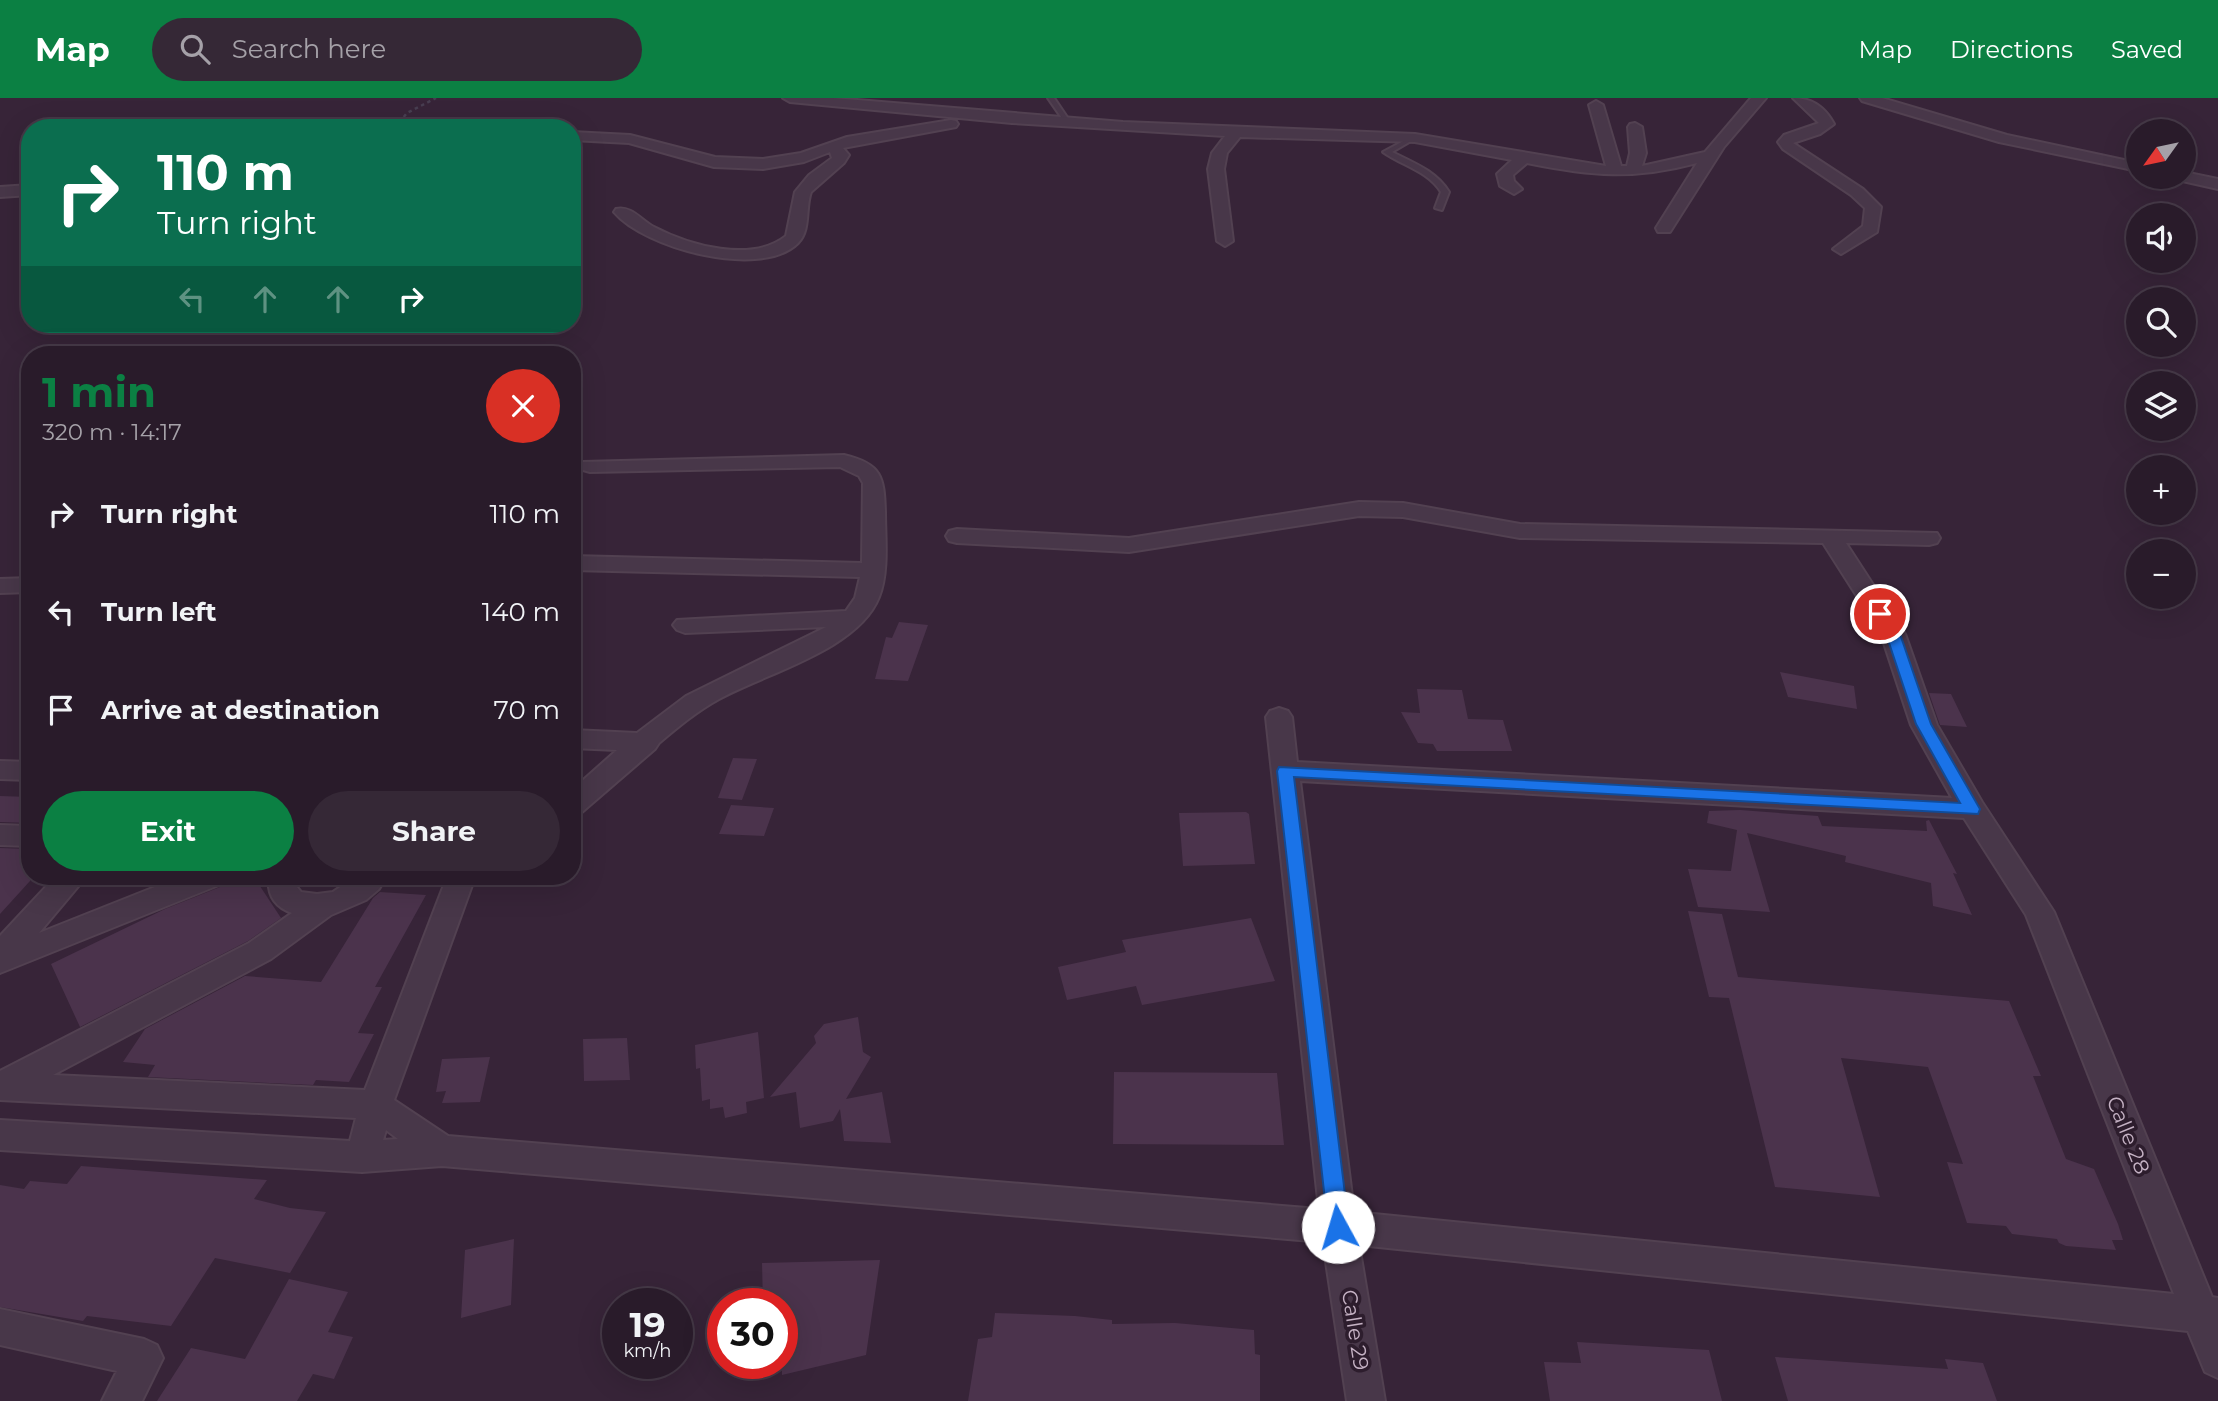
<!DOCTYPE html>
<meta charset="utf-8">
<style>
:root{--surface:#291b2a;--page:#352836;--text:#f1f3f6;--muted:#a5a1a8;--line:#453947;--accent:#0b8043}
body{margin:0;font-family:Montserrat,sans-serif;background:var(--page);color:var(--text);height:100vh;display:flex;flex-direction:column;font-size:26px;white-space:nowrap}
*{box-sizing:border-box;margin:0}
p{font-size:23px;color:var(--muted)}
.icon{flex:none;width:38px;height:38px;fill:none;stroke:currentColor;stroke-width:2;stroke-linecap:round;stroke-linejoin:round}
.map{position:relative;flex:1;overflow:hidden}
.panel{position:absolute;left:21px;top:248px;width:560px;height:539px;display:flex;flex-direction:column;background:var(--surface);border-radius:28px;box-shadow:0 7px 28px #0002,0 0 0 2px var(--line)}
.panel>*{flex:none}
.banner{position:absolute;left:21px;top:21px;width:560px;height:214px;border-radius:28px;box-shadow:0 7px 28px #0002,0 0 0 2px var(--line);background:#0b6e4f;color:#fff;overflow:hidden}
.needle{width:46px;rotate:237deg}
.controls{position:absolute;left:2126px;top:21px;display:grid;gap:14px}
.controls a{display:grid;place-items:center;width:70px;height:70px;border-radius:50%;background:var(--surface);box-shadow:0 7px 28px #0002,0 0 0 2px var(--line);font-size:35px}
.speed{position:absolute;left:602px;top:1190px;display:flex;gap:14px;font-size:35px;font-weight:700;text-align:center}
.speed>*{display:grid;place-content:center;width:91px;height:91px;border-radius:50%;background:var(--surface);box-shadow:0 7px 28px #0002,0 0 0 2px var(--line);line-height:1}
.speed small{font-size:18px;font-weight:400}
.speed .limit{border:10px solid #d22;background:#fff;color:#111}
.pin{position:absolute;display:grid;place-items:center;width:60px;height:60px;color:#fff;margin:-30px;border:4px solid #fff;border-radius:50%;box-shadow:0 2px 7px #0007}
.me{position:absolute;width:77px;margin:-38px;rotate:354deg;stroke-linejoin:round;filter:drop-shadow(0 0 5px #0008)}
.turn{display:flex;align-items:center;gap:24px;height:147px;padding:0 21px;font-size:32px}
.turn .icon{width:91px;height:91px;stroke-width:2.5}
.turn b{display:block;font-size:49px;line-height:60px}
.lanes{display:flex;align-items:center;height:66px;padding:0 21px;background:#0003;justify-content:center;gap:35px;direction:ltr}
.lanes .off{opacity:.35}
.round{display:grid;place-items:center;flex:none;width:74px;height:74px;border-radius:37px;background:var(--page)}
.head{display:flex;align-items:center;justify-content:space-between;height:119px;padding:0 21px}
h1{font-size:42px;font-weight:700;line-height:52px;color:var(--accent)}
.cta{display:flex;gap:14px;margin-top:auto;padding:14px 21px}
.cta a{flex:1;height:80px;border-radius:42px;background:var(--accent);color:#fff;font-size:28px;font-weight:700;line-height:80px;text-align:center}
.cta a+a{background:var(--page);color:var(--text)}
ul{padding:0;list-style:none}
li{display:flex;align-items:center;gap:21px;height:98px;padding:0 21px}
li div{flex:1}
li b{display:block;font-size:26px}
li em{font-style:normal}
header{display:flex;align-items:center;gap:42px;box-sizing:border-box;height:98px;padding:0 35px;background:var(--accent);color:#fff}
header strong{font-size:33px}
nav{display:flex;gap:38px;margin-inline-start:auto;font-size:24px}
.search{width:490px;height:63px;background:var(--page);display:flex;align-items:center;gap:18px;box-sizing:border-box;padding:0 24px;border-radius:38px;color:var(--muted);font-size:26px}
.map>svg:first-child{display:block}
.building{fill:#4b334c}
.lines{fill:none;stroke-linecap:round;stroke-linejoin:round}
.service-casing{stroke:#524151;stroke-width:4}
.minor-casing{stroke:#524151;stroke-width:4}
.path{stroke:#483e51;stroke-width:2.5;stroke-dasharray:3.5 3.5;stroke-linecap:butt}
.service{fill:#483749;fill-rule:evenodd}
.minor{fill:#483749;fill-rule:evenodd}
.route{fill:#1a73e8;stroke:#114b97;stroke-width:2}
.labels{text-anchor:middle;stroke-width:7;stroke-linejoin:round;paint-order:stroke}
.near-street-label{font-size:21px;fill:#c5b2c4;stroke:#2d1d2d}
</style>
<header>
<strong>Map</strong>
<div class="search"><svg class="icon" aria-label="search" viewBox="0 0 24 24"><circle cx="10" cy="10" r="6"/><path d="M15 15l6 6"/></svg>Search here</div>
<nav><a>Map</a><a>Directions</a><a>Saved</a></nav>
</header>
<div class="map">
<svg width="2218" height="1303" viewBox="0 0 2218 1303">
<rect width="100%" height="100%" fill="#372438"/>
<path class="building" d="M899,524L928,527L908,583L875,581L886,539L892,540Z
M1780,574L1854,588L1857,611L1788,599Z
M1417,591L1462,592L1468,621L1503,622L1512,653H1437L1433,646L1418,645L1401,614L1420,615Z
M1929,595L1951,596L1967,629L1940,627Z
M733,660L757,661L742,702L718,700Z
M0,698L30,699V725L0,724Z
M731,707L774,710L764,738L719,736Z
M1740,712L1818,718L1822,728L1927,733L1926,723L1929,722L1957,776L1953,775L1972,817L1933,808L1931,785L1845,764L1846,758L1747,735L1770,814L1698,809L1688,771L1731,773L1737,732L1707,725L1709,713Z
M1246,714L1249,716L1255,766L1183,768L1179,715Z
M0,750L30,751V783L0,816Z
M235,779H254L281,820L248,843L80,929L51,866L165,811L220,789L223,784Z
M380,794L426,797L375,889H382L358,935L374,936L349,984L316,982L313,987L148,979L155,967L123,964L145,931L245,878L321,884L373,800Z
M1688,813L1722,816L1738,879L2009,903L2041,978H2033L2066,1061L2094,1071L2118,1126L2123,1142H2112L2116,1152L2066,1148L2059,1145L2057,1141L2012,1136L2006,1128L1967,1125L1947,1064L1963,1066L1928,969L1841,960L1880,1099L1775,1089L1729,900L1709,899Z
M1251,820L1275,883L1142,907L1136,888L1067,902L1058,869L1126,854L1122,842Z
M858,919L863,954L871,959L846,1001L882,994L891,1045L844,1043L840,1011L833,1023L800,1030L796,994L770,999L816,945L814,938L824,926Z
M758,934L764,1000L746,1004L747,1015L725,1020L723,1009L710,1011V1001L702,1003L700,970L696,971L695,947Z
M627,940L630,982L584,983L583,941Z
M490,959L480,1004L442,1005L446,993L436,994L442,961Z
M1114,974L1277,975L1284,1047L1113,1046Z
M81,1068L267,1082L254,1101L290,1110L326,1114L290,1175L215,1160L171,1228L87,1218L83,1223L0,1209V1087L24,1091L30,1083L67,1086Z
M514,1141L511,1207L461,1220L465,1152Z
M880,1162L866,1257L782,1277V1206H763L762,1165Z
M289,1181L348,1194L328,1234L353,1239L334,1281L313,1276L297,1303H157L191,1250L245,1261Z
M995,1215L1075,1218L1112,1222V1226L1175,1225L1254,1232L1255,1256L1260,1257V1303H968L978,1241L992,1239Z
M1577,1244L1709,1252L1722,1303H1550L1544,1264L1581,1265Z
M1775,1259L1948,1271L1945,1261L1983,1265L1997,1303H1788Z"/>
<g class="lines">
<g class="service-casing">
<path id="service" d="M1048,0H1054L1071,25L1070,26H1066Z
M1411,39L1416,40L1392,54C1414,65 1436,73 1449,94L1442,112L1435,110L1441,94C1428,73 1403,68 1383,54Z"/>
</g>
<g class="minor-casing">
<path id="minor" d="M783,0H833L1123,24L1415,36L1606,68L1589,7L1596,3L1603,7L1621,68H1627L1630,55L1628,29L1630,26L1635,25L1642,29L1646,55L1642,68L1705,54L1751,0H1766L1724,49L1670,134H1658L1656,130L1697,65C1633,82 1591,78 1527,65L1513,77L1514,83L1522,91L1514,96L1500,88L1497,76L1512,62L1415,44L1240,39L1227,55L1224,71L1233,143L1225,148L1217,143L1208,71L1212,55L1225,38L1012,25L790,4Z
M1793,0C1812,0 1825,9 1834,26L1820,36L1793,45L1863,91L1881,109L1877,134L1841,156L1833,151L1863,128L1865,110L1851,97L1783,51L1778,44L1784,37L1819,25Z
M1860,0H1882L2007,37L2138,65V73L1999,44L1862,3Z
M951,22L956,23L958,26L956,29L843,50L849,57L844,65L811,94C805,110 811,132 798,145C761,182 644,150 614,114L616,111C631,107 642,123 654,129C690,148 752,165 786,138L795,94L809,77L832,60L830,54L804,64L763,71L714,69L629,45L572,42V34L630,37L715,59L763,61L801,55L847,39Z
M2184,74L2218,81V91L2178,82L2176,79H2184Z
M30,87V97L0,99V89Z
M844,357C882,366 884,379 885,414C885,440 889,474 879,499C858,552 766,575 719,601C697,613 678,629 659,645L655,651L582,714L572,717V692L617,652L572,650V632L637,635L686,598L826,529L685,535L677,532L673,527L677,522L846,513L855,500L860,479L572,472V458L862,465L863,385L859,378L840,369L590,374L583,372L580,368L583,364Z
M1359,404L1403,405L1520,426L1937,435L1940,440L1937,445L1929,447L1846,445L1905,536L1937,627L1982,704L2054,814L2212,1199L2218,1200V1280L2205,1274L2188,1233L1359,1147L1385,1303H1347L1323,1144L442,1068L362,1074L0,1052V1022L350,1043L356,1020L0,1002V973L249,845L292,815C275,809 267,797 269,779H297V789L301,794L317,796L333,794L355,779H386L379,791L366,802L331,817L271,861L53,977L365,992L447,779H475L394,1002L448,1038L1319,1111L1266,619L1270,613L1279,610L1288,613L1292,619L1297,664L1952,700L1911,627L1881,536L1823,445L1520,440L1403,419L1359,418L1129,454L957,445L949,443L946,438L949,433L957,431L1129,440ZM1300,683L1964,720L2026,817L2174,1196L1354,1114ZM386,1032L398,1041L383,1042Z
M30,480V494L0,495V481Z
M0,663L30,664V682L0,681Z
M0,727L30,728V748L0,747Z
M55,779H86L39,835L180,779H223L219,787L0,875V838Z
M0,1211L144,1241L157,1247L163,1260L142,1303H102L117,1273L0,1247Z"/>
</g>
<path class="path" d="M395,30L407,15L436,0"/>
<use href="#service" class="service"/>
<use href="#minor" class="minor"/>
</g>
<path class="route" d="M1880,512L1885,513L1900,536L1931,626L1980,711L1978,716L1294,679L1349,1129L1346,1136L1338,1139L1331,1136L1328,1129L1277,673L1279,669L1960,705L1916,626L1886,536L1873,516Z"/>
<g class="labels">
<g class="near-street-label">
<text transform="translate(2128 1037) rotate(68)" y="7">Calle 28</text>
<text transform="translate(1355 1232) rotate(81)" y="7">Calle 29</text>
</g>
</g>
</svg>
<div class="controls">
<a><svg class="needle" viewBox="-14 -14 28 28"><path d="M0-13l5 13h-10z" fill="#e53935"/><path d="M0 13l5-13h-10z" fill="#a5a1a8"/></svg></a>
<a><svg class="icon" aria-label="sound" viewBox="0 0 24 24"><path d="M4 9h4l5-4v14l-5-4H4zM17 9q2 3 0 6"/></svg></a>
<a><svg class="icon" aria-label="search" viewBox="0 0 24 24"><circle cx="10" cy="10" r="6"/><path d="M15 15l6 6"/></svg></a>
<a><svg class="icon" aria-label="layers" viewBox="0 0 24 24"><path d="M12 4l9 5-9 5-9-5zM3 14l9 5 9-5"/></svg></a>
<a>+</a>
<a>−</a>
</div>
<div class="speed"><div>19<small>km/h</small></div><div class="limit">30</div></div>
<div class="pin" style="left:1880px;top:516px;background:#d93025"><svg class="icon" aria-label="arrive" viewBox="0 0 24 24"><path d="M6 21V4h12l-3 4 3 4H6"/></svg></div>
<svg class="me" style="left:1338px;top:1129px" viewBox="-20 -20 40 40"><circle r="19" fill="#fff"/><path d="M0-13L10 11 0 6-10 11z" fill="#1a73e8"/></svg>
<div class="banner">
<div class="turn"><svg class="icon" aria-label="right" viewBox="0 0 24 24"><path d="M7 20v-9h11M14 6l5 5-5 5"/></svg><div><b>110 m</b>Turn right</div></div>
<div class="lanes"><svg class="icon off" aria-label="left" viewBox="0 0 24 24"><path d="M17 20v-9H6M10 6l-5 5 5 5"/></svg><svg class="icon off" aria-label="ahead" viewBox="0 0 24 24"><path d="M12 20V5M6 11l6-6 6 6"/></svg><svg class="icon off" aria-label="ahead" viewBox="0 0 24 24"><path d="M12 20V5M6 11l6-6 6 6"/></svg><svg class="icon" aria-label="right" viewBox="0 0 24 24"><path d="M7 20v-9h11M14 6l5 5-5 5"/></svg></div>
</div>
<section class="panel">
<div class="head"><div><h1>1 min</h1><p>320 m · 14:17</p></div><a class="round" style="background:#d93025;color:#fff"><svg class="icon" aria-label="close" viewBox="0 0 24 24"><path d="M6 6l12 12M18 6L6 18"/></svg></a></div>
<ul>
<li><svg class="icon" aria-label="right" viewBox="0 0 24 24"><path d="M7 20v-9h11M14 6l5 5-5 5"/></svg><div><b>Turn right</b></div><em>110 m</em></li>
<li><svg class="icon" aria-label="left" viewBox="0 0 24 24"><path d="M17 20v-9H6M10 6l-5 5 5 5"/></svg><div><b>Turn left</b></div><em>140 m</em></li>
<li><svg class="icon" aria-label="arrive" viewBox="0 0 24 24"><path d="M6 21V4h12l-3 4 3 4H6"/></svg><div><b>Arrive at destination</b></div><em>70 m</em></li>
</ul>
<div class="cta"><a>Exit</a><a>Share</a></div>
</section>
</div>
